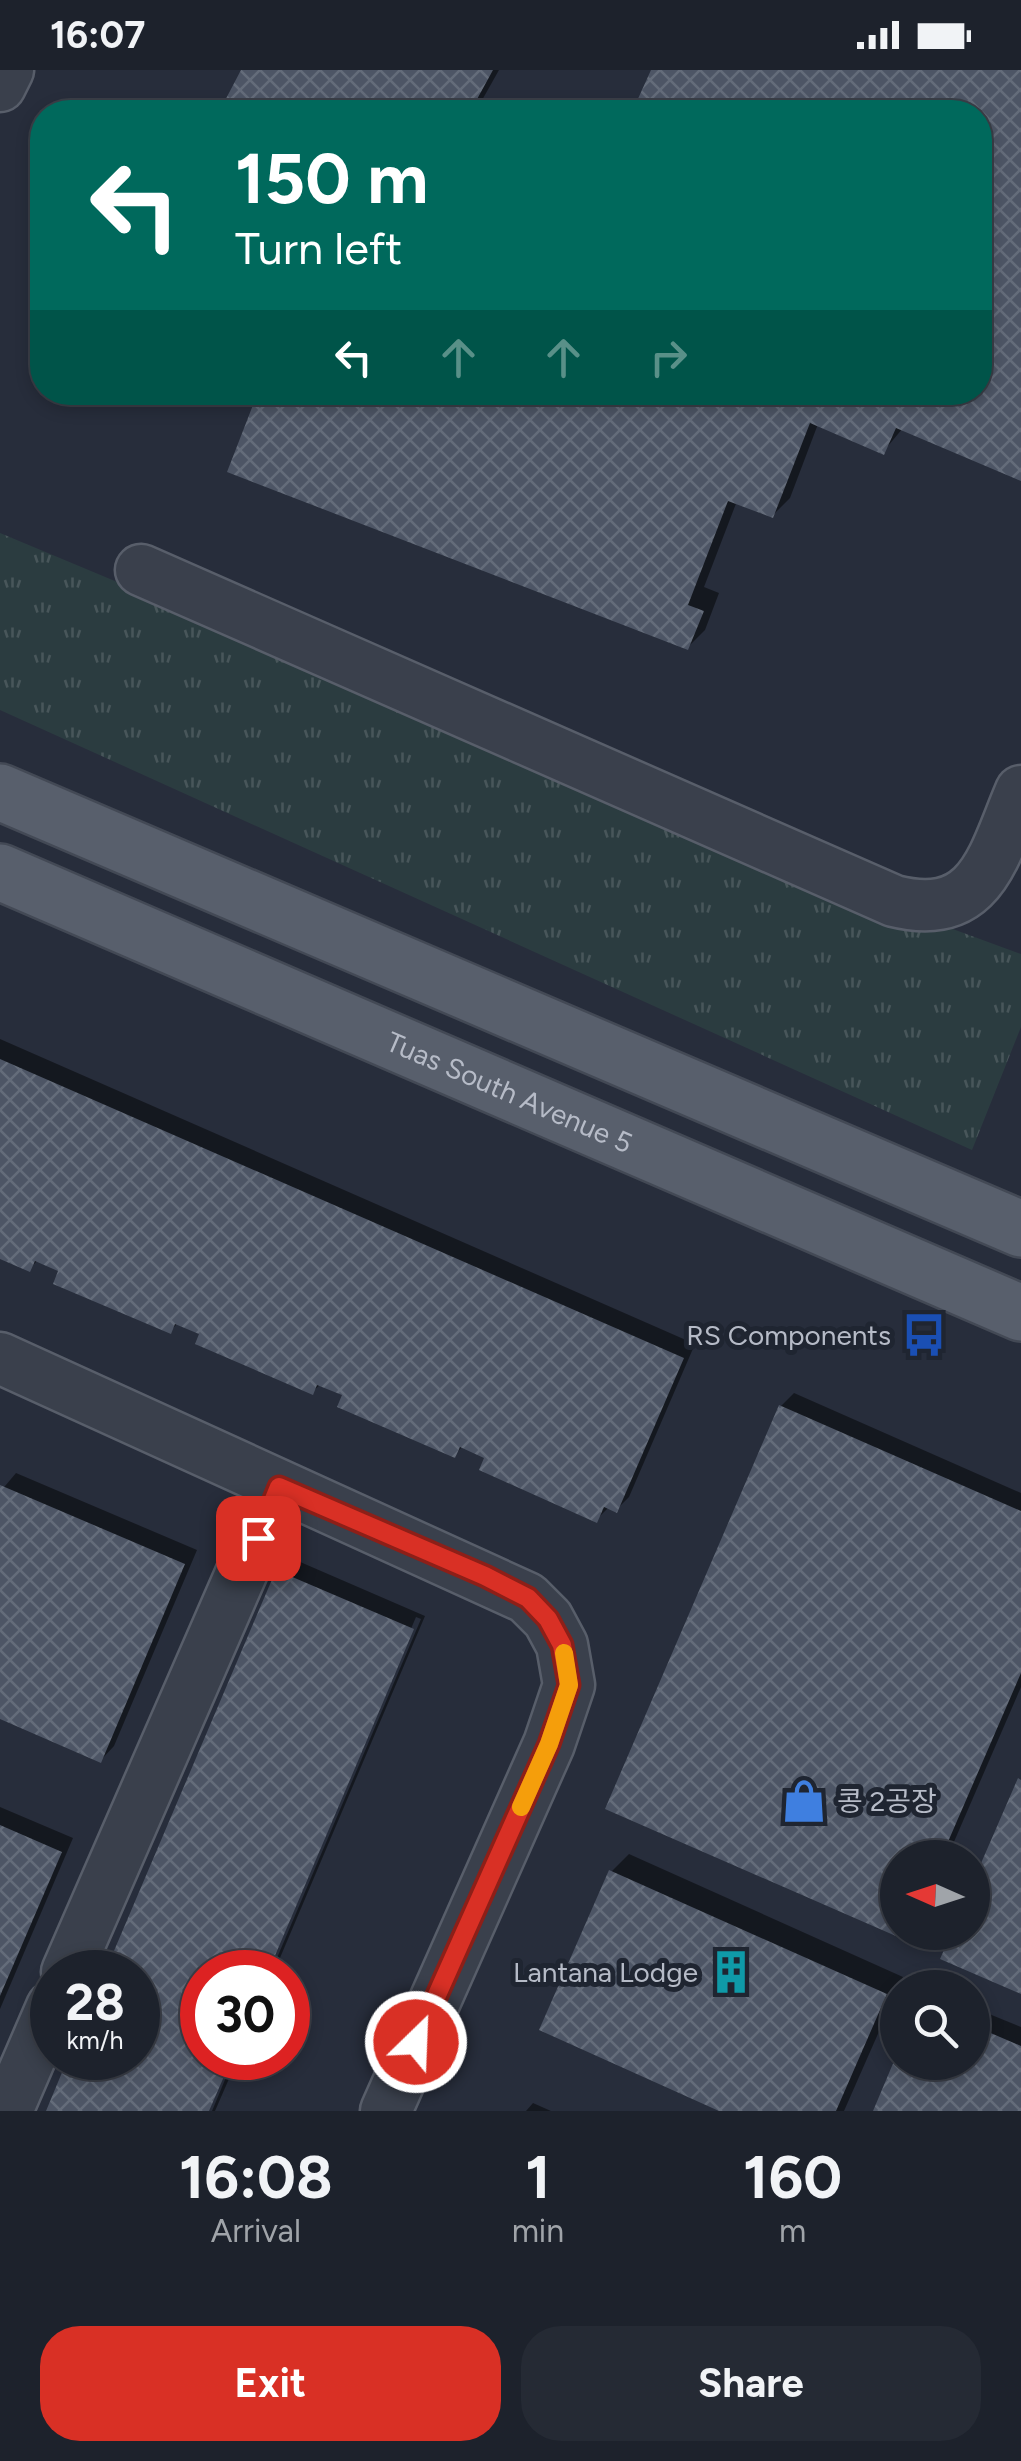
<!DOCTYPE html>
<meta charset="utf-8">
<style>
:root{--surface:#1d222c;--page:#252a34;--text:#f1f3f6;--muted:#a0a4a9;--line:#3b3f48;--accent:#d93025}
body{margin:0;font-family:Figtree,"Noto Sans KR",sans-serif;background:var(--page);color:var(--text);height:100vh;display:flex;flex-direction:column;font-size:38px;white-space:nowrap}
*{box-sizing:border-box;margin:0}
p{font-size:32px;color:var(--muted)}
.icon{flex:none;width:55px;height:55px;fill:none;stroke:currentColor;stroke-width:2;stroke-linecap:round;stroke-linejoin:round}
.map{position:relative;height:2041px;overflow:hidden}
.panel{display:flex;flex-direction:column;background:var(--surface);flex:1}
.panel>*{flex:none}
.hud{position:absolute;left:30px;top:30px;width:962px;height:305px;border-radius:40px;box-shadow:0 5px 15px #0003,0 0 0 2px var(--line);background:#00695c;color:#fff;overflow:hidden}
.needle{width:65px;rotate:273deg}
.buttons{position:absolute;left:880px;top:1770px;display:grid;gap:20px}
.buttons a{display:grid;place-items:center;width:110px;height:110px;border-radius:50%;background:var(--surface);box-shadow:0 5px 15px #0003,0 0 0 2px var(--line);font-size:50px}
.speed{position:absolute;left:30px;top:1880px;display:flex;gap:20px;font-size:50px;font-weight:700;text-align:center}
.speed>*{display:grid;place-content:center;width:130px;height:130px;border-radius:50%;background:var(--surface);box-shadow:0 5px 15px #0003,0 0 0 2px var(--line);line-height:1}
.speed small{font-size:25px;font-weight:400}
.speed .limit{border:15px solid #d22;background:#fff;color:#111}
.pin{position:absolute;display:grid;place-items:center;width:85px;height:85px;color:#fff;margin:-42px;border-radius:20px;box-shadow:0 5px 15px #0006}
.me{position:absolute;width:110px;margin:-55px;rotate:24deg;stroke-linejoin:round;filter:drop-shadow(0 0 8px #0008)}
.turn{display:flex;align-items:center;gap:35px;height:210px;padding:0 40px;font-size:45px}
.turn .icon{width:130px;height:130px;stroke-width:2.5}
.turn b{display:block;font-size:70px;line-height:85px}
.lanes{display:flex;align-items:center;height:95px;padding:0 40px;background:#0003;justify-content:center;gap:50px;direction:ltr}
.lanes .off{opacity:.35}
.eta{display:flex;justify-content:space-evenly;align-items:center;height:170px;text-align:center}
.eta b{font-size:60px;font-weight:700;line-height:70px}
.cta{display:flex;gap:20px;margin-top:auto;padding:20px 40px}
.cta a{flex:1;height:115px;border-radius:40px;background:var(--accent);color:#fff;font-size:40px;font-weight:700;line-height:115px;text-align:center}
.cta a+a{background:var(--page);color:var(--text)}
.status{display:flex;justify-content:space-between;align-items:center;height:70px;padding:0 50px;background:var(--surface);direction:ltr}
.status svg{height:28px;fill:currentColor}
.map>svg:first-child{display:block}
.grass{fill:url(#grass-tufts)}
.shadow{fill:#0007}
.building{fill:url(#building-cross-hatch)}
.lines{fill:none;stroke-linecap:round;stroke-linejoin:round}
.minor-casing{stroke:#585e6a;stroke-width:55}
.major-casing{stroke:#434955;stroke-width:60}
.minor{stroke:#3a404c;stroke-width:50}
.major{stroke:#585f6c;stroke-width:55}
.route-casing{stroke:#8d1f18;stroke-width:25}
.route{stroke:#d93025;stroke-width:18}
.slow{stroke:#f59e0b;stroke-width:18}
.labels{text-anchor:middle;stroke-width:10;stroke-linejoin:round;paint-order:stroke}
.street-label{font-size:28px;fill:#b6bbc7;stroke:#1f2531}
.poi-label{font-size:28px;fill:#b6bbc7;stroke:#1f2531;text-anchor:end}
</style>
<div class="status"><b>16:07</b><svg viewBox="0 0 49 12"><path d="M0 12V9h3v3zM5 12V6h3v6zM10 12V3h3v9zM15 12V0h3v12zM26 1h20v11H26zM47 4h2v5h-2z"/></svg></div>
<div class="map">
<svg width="1021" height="2041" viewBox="0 0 1021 2041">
<defs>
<pattern id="grass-tufts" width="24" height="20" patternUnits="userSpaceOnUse" patternTransform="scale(2.5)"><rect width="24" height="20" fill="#2b3c40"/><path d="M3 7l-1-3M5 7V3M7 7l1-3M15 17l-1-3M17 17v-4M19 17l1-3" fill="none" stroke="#48565a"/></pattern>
<pattern id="building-cross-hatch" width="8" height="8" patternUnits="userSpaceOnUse" patternTransform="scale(2.5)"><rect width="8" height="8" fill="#4d5565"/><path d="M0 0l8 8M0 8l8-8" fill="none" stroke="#646c7a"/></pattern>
</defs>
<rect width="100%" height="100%" fill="#272d3b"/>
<path class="grass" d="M0,463L901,840L1021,884V957L972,1080L0,640Z"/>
<path class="shadow" d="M244,0H499L481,32L508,42H222Z
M654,0H1021V408L903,358L883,382L818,354L790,428L773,445L737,431L704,517L719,523L705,560L688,577L231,401L980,322V42H635Z
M0,969L695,1274L629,1427L616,1440L609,1437L596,1450L488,1386L463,1376L454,1385L345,1324L321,1314L312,1322L203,1262L179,1252L170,1261L38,1190L29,1199L0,1187Z
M794,1323L1021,1423V1617L947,1788H898V1862H910L905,1867L608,1737L781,1336Z
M16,1403L197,1480L114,1676L101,1690L0,1647V1422Z
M291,1488L425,1546L274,1902H271L421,1549L416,1547L265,1902H202V1988H229L206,2041H48L71,1988H138V1902H107L278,1501Z
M0,1737L73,1768L0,1939Z
M629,1784L903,1907L844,2041H725L612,1801Z
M972,1937L1021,1957V2041H876L898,1992H972Z
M234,1988H238L215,2041H212Z
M533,2033L551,2041H526Z"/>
<path class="building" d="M241,0H493L470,42H219Z
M651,0H1021V411L896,358L884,385L810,353L773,448L728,431L688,535L704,541L688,580L227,402L258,322H980V42H632Z
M0,989L684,1288L617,1443L604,1437L597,1453L479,1400L484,1388L460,1377L455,1388L337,1337L342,1325L317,1315L313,1325L195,1274L199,1264L175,1254L171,1264L53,1214L58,1201L51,1198L35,1191L30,1202L0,1189Z
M779,1335L1021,1441V1603L941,1788H898V1862H909L905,1870L605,1739Z
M0,1415L185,1494L101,1693L0,1649Z
M276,1500L414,1559L378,1644L268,1902H202V1988H232L209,2041H46L68,1988H138V1902H105Z
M1018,1708L1021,1710V1924L940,1889L952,1862H972V1814Z
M0,1755L62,1782L0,1926Z
M609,1800L887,1924L836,2041H719L539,1960Z
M972,1955L1021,1976V2041H873L897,1984L898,1992H972Z"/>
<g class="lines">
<g class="minor-casing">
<path id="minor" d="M0,16L8,0
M141,500L894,831C982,853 993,786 1021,721
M0,1288L527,1528L548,1549L562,1575L569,1615L549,1674L386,2041
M67,1902L279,1417
M7,2041L52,1937"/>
</g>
<g class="major-casing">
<g id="major">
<path d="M0,722L1021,1159"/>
<path id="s1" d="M0,802L1021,1243"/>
</g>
</g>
<use href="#minor" class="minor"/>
<use href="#major" class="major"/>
</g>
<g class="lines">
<g class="route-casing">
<path id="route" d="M258,1468L279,1417L485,1506L528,1528L548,1549L562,1575L569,1615L549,1674L416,1972"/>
</g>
<use href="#route" class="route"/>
<path class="slow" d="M521,1737L549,1674L569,1615L564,1583"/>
</g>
<defs>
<g id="bus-bare" transform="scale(3.45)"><path d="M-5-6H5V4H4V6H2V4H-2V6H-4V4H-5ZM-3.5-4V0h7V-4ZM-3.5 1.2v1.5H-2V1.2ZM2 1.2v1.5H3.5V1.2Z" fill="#1a4fb4" stroke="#1f2531" stroke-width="2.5" paint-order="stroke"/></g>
<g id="shop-bare" transform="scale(3.45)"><path d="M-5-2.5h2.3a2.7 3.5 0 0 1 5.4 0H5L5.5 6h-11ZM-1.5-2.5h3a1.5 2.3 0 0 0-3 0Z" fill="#3f7fe0" stroke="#1f2531" stroke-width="2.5" paint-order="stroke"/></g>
<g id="building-bare" transform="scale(3.45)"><path d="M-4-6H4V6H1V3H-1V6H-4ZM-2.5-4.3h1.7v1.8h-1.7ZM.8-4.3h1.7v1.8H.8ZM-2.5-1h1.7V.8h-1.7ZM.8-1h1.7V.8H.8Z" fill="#0f9aa8" stroke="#1f2531" stroke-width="2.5" paint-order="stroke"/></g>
</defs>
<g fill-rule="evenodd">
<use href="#bus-bare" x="924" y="1265"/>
<use href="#shop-bare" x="804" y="1731"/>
<use href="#building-bare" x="731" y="1902"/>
</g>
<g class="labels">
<g class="street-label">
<text dy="10" stroke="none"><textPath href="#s1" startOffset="555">Tuas South Avenue 5</textPath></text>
</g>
<g class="poi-label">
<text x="891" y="1275">RS Components</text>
<text x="837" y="1741" text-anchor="start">콩 2공장</text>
<text x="698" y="1912">Lantana Lodge</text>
</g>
</g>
</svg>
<div class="buttons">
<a><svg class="needle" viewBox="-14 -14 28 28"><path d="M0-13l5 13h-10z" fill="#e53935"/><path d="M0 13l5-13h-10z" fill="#a0a4a9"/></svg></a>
<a><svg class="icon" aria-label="search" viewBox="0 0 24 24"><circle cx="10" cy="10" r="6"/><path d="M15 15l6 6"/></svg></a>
</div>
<div class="speed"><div>28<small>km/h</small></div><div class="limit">30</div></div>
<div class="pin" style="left:258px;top:1468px;background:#d93025"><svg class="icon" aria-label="arrive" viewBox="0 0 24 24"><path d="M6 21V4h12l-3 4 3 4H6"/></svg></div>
<svg class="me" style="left:416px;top:1972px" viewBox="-20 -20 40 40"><circle r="17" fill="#d93025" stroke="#fff" stroke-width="3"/><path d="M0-11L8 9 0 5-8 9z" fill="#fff"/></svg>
<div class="hud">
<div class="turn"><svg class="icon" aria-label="left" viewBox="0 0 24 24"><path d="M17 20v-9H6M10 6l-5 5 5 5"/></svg><div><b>150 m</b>Turn left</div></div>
<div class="lanes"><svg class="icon" aria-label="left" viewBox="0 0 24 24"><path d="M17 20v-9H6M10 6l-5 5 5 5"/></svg><svg class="icon off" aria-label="ahead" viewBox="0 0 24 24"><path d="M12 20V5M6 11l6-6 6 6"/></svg><svg class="icon off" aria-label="ahead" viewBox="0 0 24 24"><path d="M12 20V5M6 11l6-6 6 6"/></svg><svg class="icon off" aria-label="right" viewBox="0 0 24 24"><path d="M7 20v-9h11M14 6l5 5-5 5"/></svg></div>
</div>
</div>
<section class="panel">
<div class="eta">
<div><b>16:08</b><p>Arrival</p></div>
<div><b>1</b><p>min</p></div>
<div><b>160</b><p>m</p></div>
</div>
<div class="cta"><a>Exit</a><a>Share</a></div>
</section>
